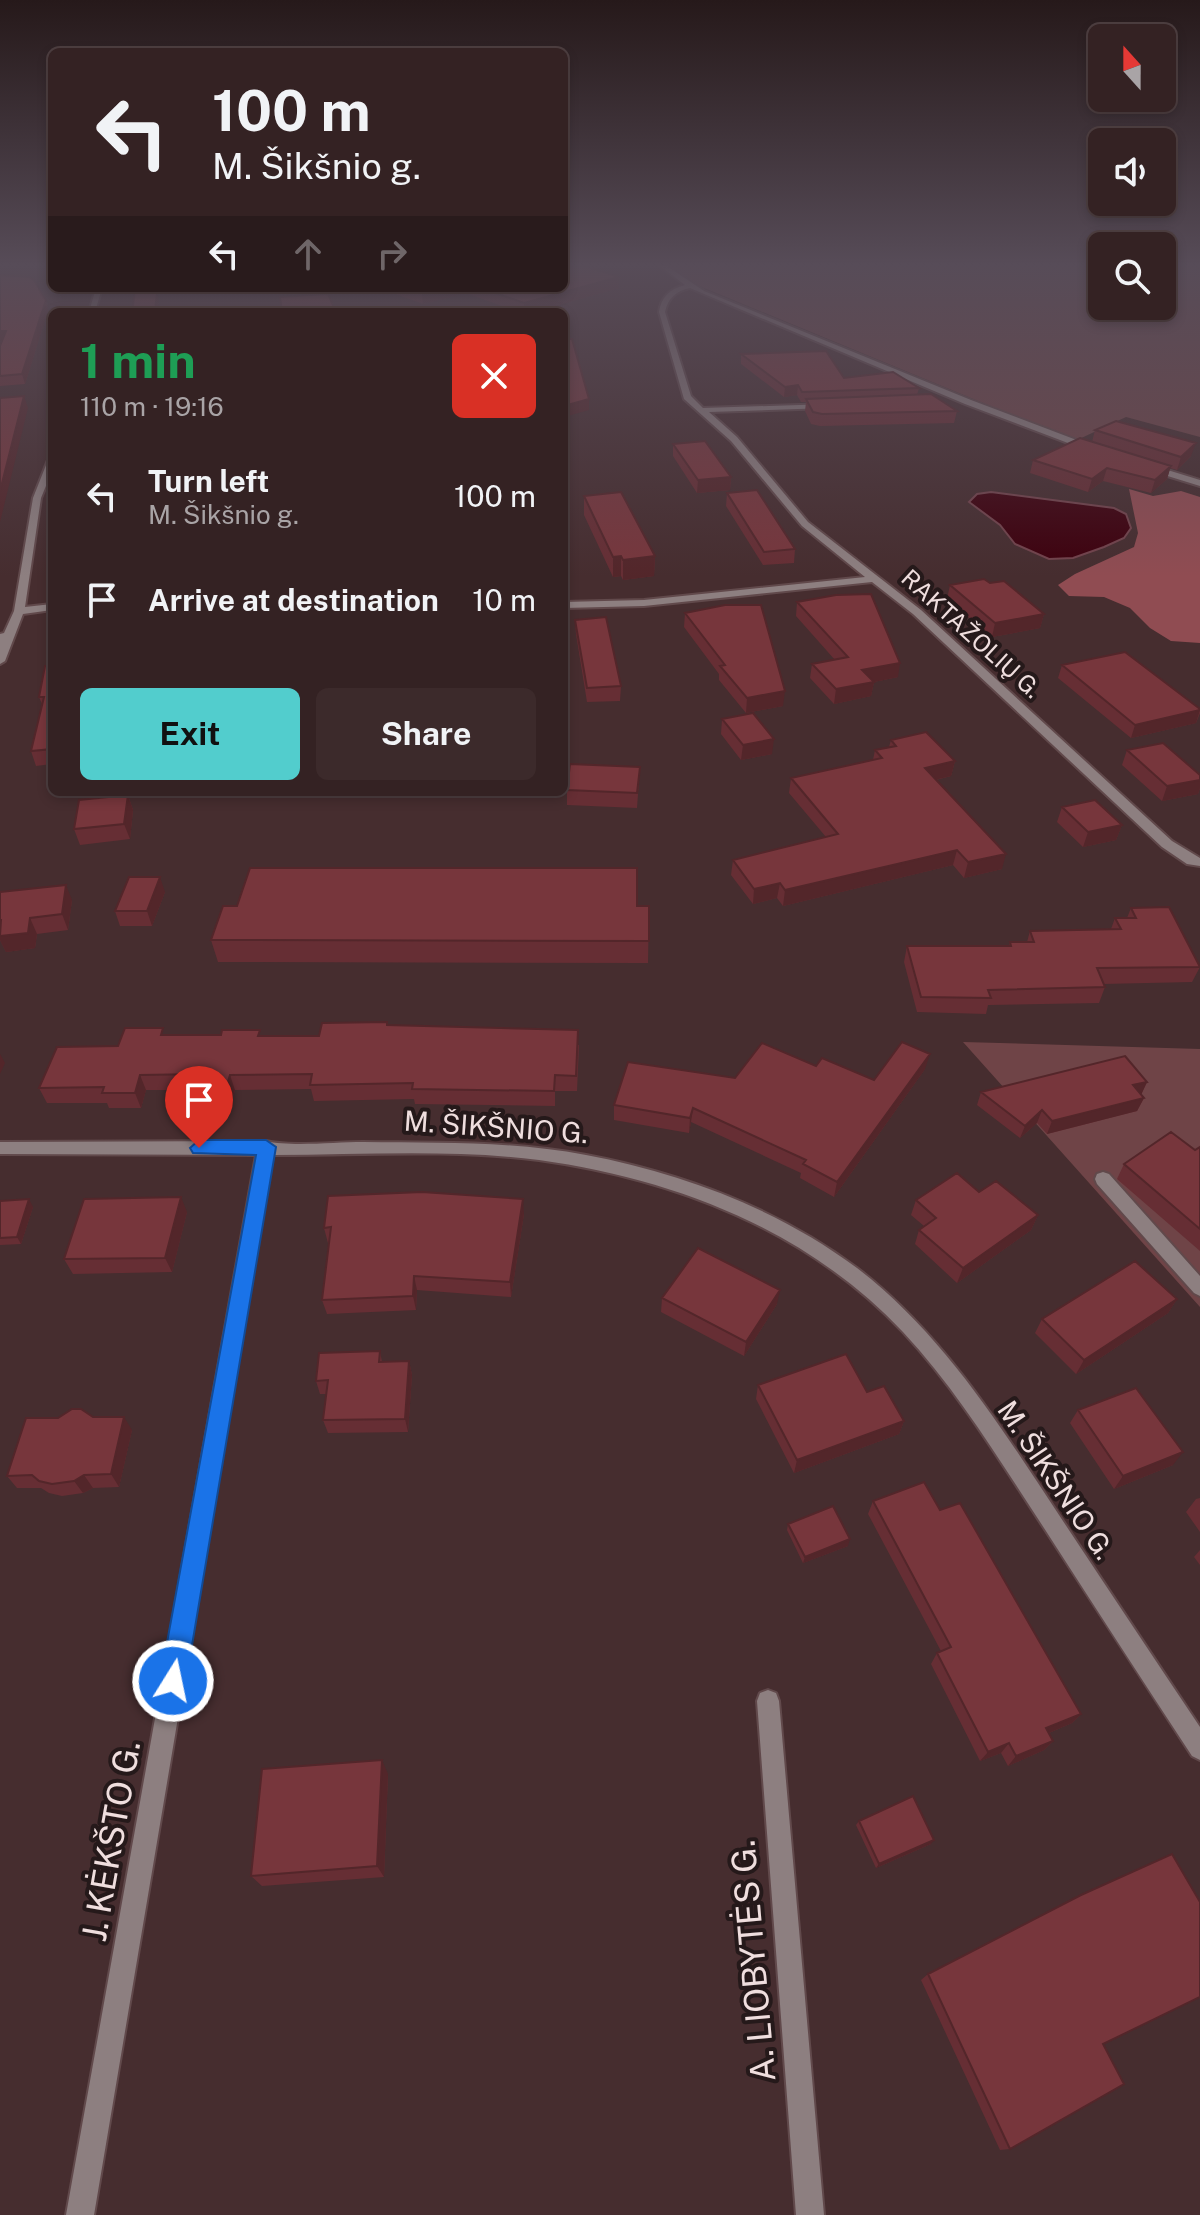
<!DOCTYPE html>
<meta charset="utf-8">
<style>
:root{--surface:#342223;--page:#3c2a2b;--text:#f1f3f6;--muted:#a9a4a6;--line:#4e3f41;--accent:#52cdcd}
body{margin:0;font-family:"Public Sans",sans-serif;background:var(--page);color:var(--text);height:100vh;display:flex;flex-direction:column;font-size:30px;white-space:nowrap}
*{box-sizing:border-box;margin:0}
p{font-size:26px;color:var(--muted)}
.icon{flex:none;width:44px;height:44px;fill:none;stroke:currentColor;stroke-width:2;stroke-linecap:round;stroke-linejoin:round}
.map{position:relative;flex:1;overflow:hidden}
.side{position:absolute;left:48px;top:308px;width:520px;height:488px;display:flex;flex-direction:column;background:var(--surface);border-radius:12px;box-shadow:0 4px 12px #0003,0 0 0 2px var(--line)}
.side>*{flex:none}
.banner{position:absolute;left:48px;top:48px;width:520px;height:244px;border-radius:12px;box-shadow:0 4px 12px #0003,0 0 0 2px var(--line);background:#342223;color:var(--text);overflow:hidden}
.needle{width:52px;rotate:339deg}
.controls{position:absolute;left:1088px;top:24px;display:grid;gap:16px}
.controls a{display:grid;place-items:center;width:88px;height:88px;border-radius:12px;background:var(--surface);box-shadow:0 4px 12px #0003,0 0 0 2px var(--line);font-size:40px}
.pin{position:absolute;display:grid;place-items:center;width:68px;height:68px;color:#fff;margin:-82px -34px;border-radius:50% 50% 50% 0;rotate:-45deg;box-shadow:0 0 8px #0007}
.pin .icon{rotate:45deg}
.me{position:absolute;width:88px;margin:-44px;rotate:10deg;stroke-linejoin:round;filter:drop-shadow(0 0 6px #0008)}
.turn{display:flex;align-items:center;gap:28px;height:168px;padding:0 32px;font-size:36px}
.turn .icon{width:104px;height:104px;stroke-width:2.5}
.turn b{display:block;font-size:56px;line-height:68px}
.lanes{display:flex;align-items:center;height:76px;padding:0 32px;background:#0003;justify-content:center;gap:40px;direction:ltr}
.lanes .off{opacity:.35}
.round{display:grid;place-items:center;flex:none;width:84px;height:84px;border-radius:12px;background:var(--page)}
.overview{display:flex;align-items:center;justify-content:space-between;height:136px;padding:0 32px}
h1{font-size:48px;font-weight:700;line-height:60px;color:#1e9e55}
.button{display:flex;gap:16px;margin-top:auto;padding:16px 32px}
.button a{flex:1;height:92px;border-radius:12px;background:var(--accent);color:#111;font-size:32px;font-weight:700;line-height:92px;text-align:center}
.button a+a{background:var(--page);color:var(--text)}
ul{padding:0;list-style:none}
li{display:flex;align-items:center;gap:24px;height:104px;padding:0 32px}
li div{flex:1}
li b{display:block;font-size:30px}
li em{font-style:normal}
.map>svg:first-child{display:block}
.green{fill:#6f4447}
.forest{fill:#904c52}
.water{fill:#3d000d;stroke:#72434c;stroke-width:2}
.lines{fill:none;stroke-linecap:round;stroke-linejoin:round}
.street-casing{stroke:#61494b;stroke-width:4}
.street{fill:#8d7f80;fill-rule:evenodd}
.wall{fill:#662e34}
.shaded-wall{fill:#53262a}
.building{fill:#77363c;stroke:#53262a;stroke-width:2}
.route{fill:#1a73e8;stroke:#114b97;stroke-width:2}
.labels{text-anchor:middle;stroke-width:8;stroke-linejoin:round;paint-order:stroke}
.far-street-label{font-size:24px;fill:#efdede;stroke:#25191a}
.street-label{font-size:28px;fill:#efdede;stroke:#25191a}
.near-street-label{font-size:34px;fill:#efdede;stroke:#25191a}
</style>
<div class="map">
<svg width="1200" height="2215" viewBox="0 0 1200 2215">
<rect width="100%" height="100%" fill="#462d2f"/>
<path class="green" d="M668,266H1102V306H1162V266H1200V437L1126,417L1075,441L697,285Z
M963,1042L1200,1049V1307Z"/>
<path class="forest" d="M1129,489L1153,496L1181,491L1200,497V643L1171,641L1150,628L1130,608L1104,597L1069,596L1058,585L1075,574L1134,547L1138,533Z"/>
<path class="water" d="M991,492L1114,508L1126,514L1131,528L1124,538L1104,547L1073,558L1049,559L1015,544L1000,525L969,502L977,494Z"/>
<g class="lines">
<g class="street-casing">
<path id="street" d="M660,266H667L704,291L971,400L1095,447V451H1089L965,404L690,288C676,291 668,298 665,312L691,396L703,408L830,404L827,408L709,412L737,437L808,522L921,610L1172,841L1200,858V866L1187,864L1162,847L913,614L872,582L644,606L564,608V602L644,600L865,577L802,526L731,441L684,399L659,312C661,297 670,289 685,285Z
M96,288H102L95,312H89Z
M52,457V471L41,498L25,607L52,604V610L23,614L5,661L0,664V634L4,633L14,611L33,498L48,460Z
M1148,464L1200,480V486L1145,469L1144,467Z
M266,1141C290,1147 336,1142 363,1142C438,1143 512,1141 586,1155C682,1173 778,1209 857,1268C943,1334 1001,1427 1059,1515C1106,1586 1153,1657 1200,1727V1760L1192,1756C1142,1680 1093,1604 1044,1528C1000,1461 958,1391 903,1332C807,1230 675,1179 539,1160C451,1149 361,1155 273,1155L94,2215H66L256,1155L0,1154V1142Z
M1103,1172L1109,1174L1200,1276V1296L1194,1293L1097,1184L1095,1179L1097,1174Z
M768,1690L776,1693L779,1701L824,2215H796L757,1701L760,1693Z"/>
</g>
<use href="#street" class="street"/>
</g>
<path class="wall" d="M0,275L48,310L25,384L0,386V346L2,341H0Z
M379,288H619L533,312H518L466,293L423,304Z
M741,354L844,378L919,388L917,395L957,411L954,423L820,426L811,424L805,411L806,402H801L797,395L784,397L741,364Z
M1095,430L1191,456L1177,470L1170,468L1167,479L1151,493L1103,481L1088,492L1030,473L1033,460L1092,442Z
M673,444L731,477L730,490L697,493L673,456Z
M727,493L795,549L794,563L763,565L726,506Z
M584,496L655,556L654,576L623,580L621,576L613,577L584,515Z
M990,583L1044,614L1040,628L992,637L947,599L950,585Z
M797,602L898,677L874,682L871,696L834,704L810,678L812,664L835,660L796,616Z
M685,613L783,706L746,713L719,680V674L684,627Z
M575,620L621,686L620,701L587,702L576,634Z
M1062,665L1200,709V713L1196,723L1131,738L1058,678Z
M52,666V764L36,766L31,751L42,704L39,697Z
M722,719L772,754L741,760L721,734Z
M891,740L955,761L951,776L936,780L1002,869L964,878L953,865L783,906L777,898L753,904L731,875L733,860L826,837L789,793L791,778L873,760L875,750L889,747Z
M1127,750L1200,775V788L1198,794L1162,801L1122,765Z
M640,767L637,808L567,805V790Z
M128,795L133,810L130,839L80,845L74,829Z
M1062,807L1122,825L1116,840L1083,847L1057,822Z
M0,892L72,900L68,930L37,934L35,948L6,952L0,940Z
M165,892L152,926H120L115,911Z
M637,906H649L648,963L218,962L211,940Z
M1131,908L1200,967L1192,982L1103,984L1105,987L1099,1003L988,1005L986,1014L917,1012L904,962L907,946H1009L1010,942H1027L1030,931L1111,929L1115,918H1127Z
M388,1025L579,1045L577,1091H555V1106L415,1104L414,1099L314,1101L311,1089L235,1090L231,1104H203L198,1090H146L141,1108H109L107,1103H47L39,1088L118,1046L165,1035L319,1036Z
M816,1066L874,1080L925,1069L834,1197L800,1178L801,1173L691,1122L689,1133L614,1120V1105L735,1078Z
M1147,1082L1141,1095L1144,1098L1137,1111L1047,1134L1037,1123L1020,1138L977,1105L981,1092Z
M1200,1147V1251L1117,1179L1124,1164L1195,1150Z
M979,1192L1038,1215L1031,1230L957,1283L915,1244L919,1230L924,1226L911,1215L916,1200Z
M0,1201L33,1207L21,1244L0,1245Z
M187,1212L172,1272L73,1274L64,1259Z
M524,1214L511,1297L417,1290L416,1310L327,1314L322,1300L329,1243H328L324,1228Z
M662,1298L777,1304L744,1356L661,1312Z
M1177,1299L1168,1313L1076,1374L1035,1333L1042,1319Z
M380,1351L382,1362L409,1361L412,1375L408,1432L328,1433L323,1420L326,1394H320L316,1381Z
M758,1385L867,1392L904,1421L899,1434L794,1473L756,1399Z
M1078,1410L1173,1465L1114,1489L1070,1423Z
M93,1417L132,1430L119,1487L93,1488L83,1493L62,1496L49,1493L41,1488H17L7,1476Z
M1200,1498V1532L1186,1512L1196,1499Z
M873,1501L940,1510L1081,1714L1072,1723L1049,1733L1053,1741L1044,1750L1008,1766L1001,1753L980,1761L931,1664L937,1653L941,1651L868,1514Z
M788,1524L848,1546L803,1563L787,1530Z
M1200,1550V1565L1194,1557Z
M388,1774L384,1877L262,1886L251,1876Z
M859,1821L931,1844L876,1868L856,1825Z
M928,1974L1103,2044L1010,2149L1000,2150L921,1980Z"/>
<path class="shaded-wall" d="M619,277V288L533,312H524V303Z
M443,288H466V293L423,304L422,293Z
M157,292L159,302V312H155Z
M46,300L48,310L25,384L22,374Z
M0,331H6L9,340L0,341Z
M798,385L797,395L784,397L785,387Z
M24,396L28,408L0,522V491Z
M589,399V410L564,417V406Z
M1196,443L1191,456L1177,470L1181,457Z
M1171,466L1167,479L1151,493L1155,480Z
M1107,468L1103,481L1088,492L1092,479Z
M731,477L730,490L697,493L698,480Z
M621,556V576L613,577V557Z
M655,556L654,576L623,580V560Z
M1044,614L1040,628L992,637L995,623Z
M900,663L898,677L874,682L871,696L834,704L836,689L862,670Z
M785,691L783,706L746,713L747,698Z
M1200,710L1196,723L1131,738L1135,725Z
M774,739L772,754L741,760L743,745Z
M955,761L951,776L922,783L925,768Z
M1200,780V788L1198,794L1162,801L1167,786Z
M128,795L133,810L130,839L124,824Z
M1122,825L1116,840L1083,847L1088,832Z
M957,850L953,865L783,906L785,890Z
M1006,854L1002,869L964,878L968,862Z
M160,877L165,892L152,926L147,911Z
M780,883L777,898L753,904L754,889Z
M66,885L72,900L68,930L62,914Z
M30,918L37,934L35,948L6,952L0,940V936Z
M0,1054L5,1063L0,1074Z
M930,1054L925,1069L834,1197L837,1182Z
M140,1075L146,1090L141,1108L135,1093Z
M230,1075L235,1090L231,1104L226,1088Z
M1147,1082L1141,1095L1133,1085Z
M1144,1098L1137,1111L1047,1134L1052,1121Z
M693,1108L691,1122L689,1133L690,1118Z
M1042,1110L1037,1123L1020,1138L1025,1126Z
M181,1197L187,1212L172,1272L165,1258Z
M29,1199L33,1207L21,1244L17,1237Z
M523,1199L524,1214L511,1297L510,1282Z
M1038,1215L1031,1230L957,1283L963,1268Z
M414,1276L417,1290L416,1310L413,1296Z
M780,1290L777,1304L744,1356L746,1342Z
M1177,1299L1168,1313L1076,1374L1084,1360Z
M409,1361L412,1375L408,1432L405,1419Z
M124,1417L132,1430L119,1487L111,1474Z
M904,1421L899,1434L794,1473L797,1460Z
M1183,1452L1173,1465L1114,1489L1123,1476Z
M84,1475L93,1488L83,1493L74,1481Z
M850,1539L848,1546L803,1563L805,1557Z
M1081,1714L1072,1723L1037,1738L1046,1728Z
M1053,1741L1044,1750L1008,1766L1016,1756Z
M1009,1743L1001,1753L980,1761L988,1752Z
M382,1760L388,1774L384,1877L377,1866Z
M934,1840L931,1844L876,1868L879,1864Z"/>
<path class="building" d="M564,266H585L619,277L524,303L481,288H564Z
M0,275L29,277L34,280L46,300L22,374L0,376V346L6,331H0Z
M407,288H443L422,293Z
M135,290L157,292L155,312H132Z
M328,294L336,312H282L280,297Z
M564,339H572L589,399L564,406Z
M826,351L844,378L893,372L919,388L802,392L798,385L785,387L741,354Z
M931,394L957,411L822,414L813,412L806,399Z
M24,396L0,491V398Z
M1116,421L1196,443L1181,457L1095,430Z
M1080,438L1171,466L1155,480L1107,468L1092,479L1033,460Z
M705,441L731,477L698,480L673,444Z
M757,490L795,549L764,552L727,493Z
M621,492L655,556L623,560L621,556L613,557L584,496Z
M984,579L990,583L1004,581L1044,614L995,623L950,585Z
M871,594L900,663L862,670L874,682L836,689L812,664L848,657L797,602L836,595Z
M725,605H761L785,691L747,698L720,666L725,665L685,613Z
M606,617L621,686L587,688L575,620Z
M1125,652L1200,709V710L1135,725L1062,665Z
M45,666H52V749L31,751L44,697H39Z
M753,713L774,739L743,745L722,719Z
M926,732L955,761L925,768L1006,854L968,862L957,850L785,890L780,883L754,889L733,860L838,834L791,778L882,758L875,750L896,746L891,740Z
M1163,743L1200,775V780L1167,786L1127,750Z
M570,764L640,767L637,793L567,790Z
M128,795L124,824L74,829L79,800Z
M1095,800L1122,825L1088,832L1062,807Z
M250,868H637V906H649V941L211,940L223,906H237Z
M129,877H160L147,911H115Z
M66,885L62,914L30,918L28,933L0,936L1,920H0V892Z
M1169,907L1200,967L1097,968L1105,987L988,990L991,998L921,997L907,946H1011L1010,942H1034L1030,931L1121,929L1115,918H1136L1131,908Z
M387,1022V1025L578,1030L576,1076L555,1075L554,1091L412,1089L413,1083L310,1085L312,1074L230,1075L226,1088L198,1089L202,1074L140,1075L135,1093H102L104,1087L39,1088L57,1047L118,1046L125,1028H163L161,1035H221L222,1030H260L258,1036H319L322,1023Z
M902,1042L930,1054L837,1182L803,1164L806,1160L693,1108L690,1118L614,1105L628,1062L735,1078L762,1043L816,1066L822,1058L874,1080Z
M1125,1056L1147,1082L1133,1085L1144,1098L1052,1121L1042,1110L1025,1126L981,1092Z
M1171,1132L1195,1150L1200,1147V1229L1124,1164Z
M957,1173L979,1192L996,1181L1038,1215L963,1268L919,1230L936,1218L916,1200Z
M422,1192L523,1199L510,1282L414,1276L413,1296L322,1300L331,1227L324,1228L328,1196Z
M181,1197L165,1258L64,1259L84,1199Z
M29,1199L17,1237L0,1238V1201Z
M698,1248L780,1290L746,1342L662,1298Z
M1135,1261L1177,1299L1084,1360L1042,1319Z
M380,1351L379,1362L409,1361L405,1419L323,1420L328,1380L316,1381L319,1353Z
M846,1354L867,1392L884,1386L904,1421L797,1460L758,1385Z
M1136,1388L1183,1452L1123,1476L1078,1410Z
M72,1409H81L93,1417H124L111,1474L84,1475L74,1481L52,1484L39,1481L32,1475L7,1476L26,1418H58Z
M924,1482L940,1510L960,1503L1081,1714L1046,1728L1053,1741L1016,1756L1009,1743L988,1752L937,1653L951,1647L873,1501Z
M833,1506L850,1539L805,1557L788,1524Z
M382,1760L377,1866L251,1876L262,1769Z
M913,1796L934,1840L879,1864L859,1821Z
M1172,1854L1200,1902V1997L1103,2044L1124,2084L1010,2149L928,1974L1081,1895Z"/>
<linearGradient id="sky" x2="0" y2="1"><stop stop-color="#26191a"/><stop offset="0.46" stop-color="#574c58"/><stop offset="1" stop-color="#574c58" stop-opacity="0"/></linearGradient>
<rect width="1200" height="576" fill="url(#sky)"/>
<path class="route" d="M199,1140H266L276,1147L186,1681L182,1690L173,1694L164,1690L160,1681L256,1155L193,1153L190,1148Z"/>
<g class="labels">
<g class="far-street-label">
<text transform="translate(971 634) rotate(42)" y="8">RAKTAŽOLIŲ G.</text>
</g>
<g class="street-label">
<text transform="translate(496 1127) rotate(4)" y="10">M. ŠIKŠNIO G.</text>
<text transform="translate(1056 1480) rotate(56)" y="10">M. ŠIKŠNIO G.</text>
</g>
<g class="near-street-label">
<text transform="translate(111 1841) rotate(-80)" y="12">J. KĖKŠTO G.</text>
<text transform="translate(753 1961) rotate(-95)" y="12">A. LIOBYTĖS G.</text>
</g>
</g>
</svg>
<div class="controls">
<a><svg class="needle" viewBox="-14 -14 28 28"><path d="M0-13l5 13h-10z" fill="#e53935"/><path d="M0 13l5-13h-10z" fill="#a9a4a6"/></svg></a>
<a><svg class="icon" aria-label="sound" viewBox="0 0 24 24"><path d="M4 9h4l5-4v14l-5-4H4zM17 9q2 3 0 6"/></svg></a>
<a><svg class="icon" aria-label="search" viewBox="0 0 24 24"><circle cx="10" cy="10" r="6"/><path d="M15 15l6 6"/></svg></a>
</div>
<div class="pin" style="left:199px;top:1148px;background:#d93025"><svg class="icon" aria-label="arrive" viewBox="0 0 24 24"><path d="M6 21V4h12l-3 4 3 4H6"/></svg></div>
<svg class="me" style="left:173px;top:1681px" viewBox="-20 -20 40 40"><circle r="17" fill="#1a73e8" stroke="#fff" stroke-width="3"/><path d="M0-11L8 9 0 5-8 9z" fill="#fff"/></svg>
<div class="banner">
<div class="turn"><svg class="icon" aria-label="left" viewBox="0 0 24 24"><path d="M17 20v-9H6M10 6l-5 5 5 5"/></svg><div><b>100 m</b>M. Šikšnio g.</div></div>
<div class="lanes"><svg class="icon" aria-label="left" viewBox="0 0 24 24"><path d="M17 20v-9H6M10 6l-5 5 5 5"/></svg><svg class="icon off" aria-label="ahead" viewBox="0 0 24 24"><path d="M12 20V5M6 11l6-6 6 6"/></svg><svg class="icon off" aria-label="right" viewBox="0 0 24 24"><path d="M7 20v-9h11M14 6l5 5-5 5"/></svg></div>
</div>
<section class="side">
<div class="overview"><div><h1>1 min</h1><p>110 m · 19:16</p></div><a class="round" style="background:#d93025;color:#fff"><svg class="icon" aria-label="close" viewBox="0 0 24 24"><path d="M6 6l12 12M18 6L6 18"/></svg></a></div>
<ul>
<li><svg class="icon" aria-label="left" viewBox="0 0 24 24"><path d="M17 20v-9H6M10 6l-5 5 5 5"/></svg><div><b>Turn left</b><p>M. Šikšnio g.</p></div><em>100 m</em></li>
<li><svg class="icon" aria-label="arrive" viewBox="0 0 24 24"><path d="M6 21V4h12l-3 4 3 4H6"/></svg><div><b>Arrive at destination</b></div><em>10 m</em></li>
</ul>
<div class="button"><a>Exit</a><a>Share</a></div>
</section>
</div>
